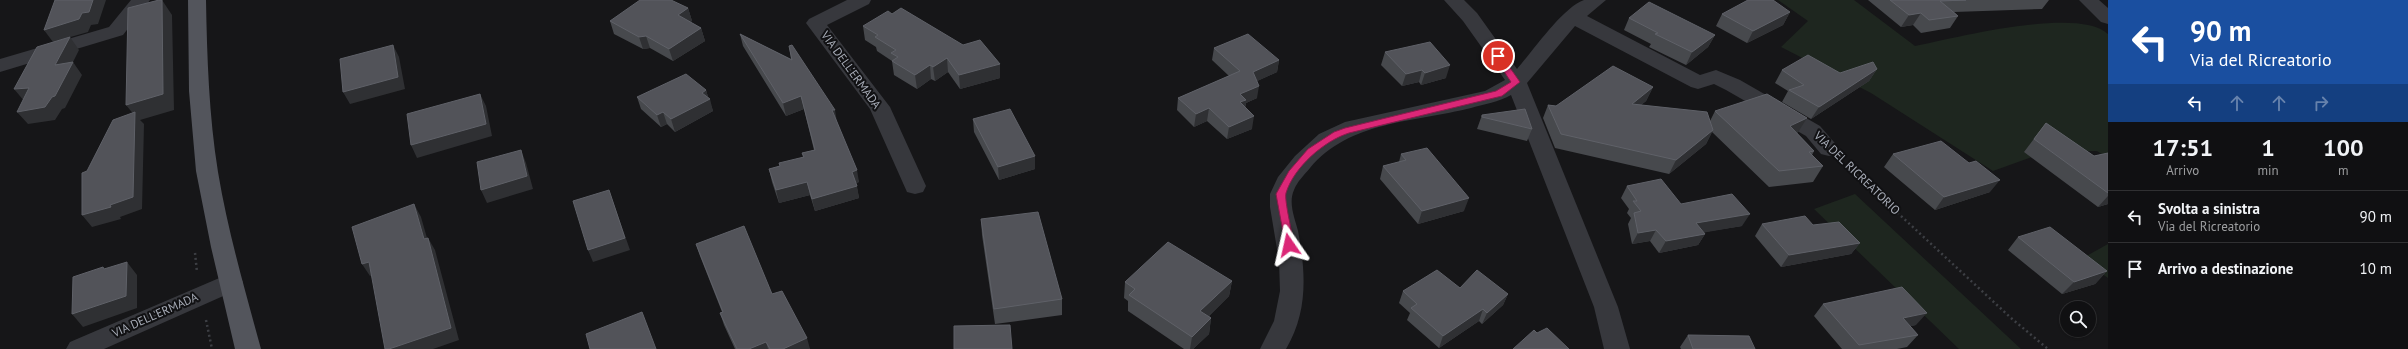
<!DOCTYPE html>
<html lang="it">
<style>
:root{--surface:#101012;--page:#19191b;--text:#f1f3f6;--muted:#9c9d9f;--line:#303032}
body{margin:0;font-family:"PT Sans",sans-serif;background:var(--page);color:var(--text);height:100vh;display:flex;flex-direction:column;font-size:15px;white-space:nowrap}
*{box-sizing:border-box;margin:0}
p{font-size:13px;color:var(--muted)}
.icon{flex:none;width:22px;height:22px;fill:none;stroke:currentColor;stroke-width:2;stroke-linecap:round;stroke-linejoin:round}
.map{position:relative;flex:1;overflow:hidden}
.drawer{display:flex;flex-direction:column;background:var(--surface);width:300px}
.drawer>*{flex:none}
.guide{background:#1a4fa0;color:#fff;overflow:hidden}
.controls{position:absolute;left:2060px;top:301px;display:grid;gap:8px}
.controls a{display:grid;place-items:center;width:36px;height:36px;border-radius:50%;background:var(--surface);box-shadow:0 1px 3px #0004,0 0 0 1px var(--line);font-size:20px}
.pin{position:absolute;display:grid;place-items:center;width:34px;height:34px;color:#fff;margin:-17px;border:2px solid #fff;border-radius:50%;box-shadow:0 1px 4px #0007}
.me{position:absolute;width:44px;margin:-22px;rotate:349deg;stroke-linejoin:round;filter:drop-shadow(0 0 3px #0008)}
.turn{display:flex;align-items:center;gap:14px;height:84px;padding:0 16px;font-size:18px}
.turn .icon{width:52px;height:52px;stroke-width:2.5}
.turn b{display:block;font-size:28px;line-height:34px}
.lanes{display:flex;align-items:center;height:38px;padding:0 16px;background:#0003;justify-content:center;gap:20px;direction:ltr}
.lanes .off{opacity:.35}
.eta{display:flex;justify-content:space-evenly;align-items:center;height:68px;text-align:center}
.eta b{font-size:24px;font-weight:800;line-height:28px}
ul{padding:0;list-style:none}
li{display:flex;align-items:center;gap:12px;height:52px;padding:0 16px;border-top:1px solid var(--line)}
li div{flex:1}
li b{display:block;font-size:15px}
li em{font-style:normal}
main{display:flex;flex:1;min-height:0}
.map>svg:first-child{display:block}
.green{fill:#1e261f}
.lines{fill:none;stroke-linecap:round;stroke-linejoin:round}
.path{stroke:#3d3f44;stroke-width:2.5;stroke-dasharray:2 3;stroke-linecap:butt}
.street{fill:#37383d;fill-rule:evenodd}
.primary{fill:#53555c;fill-rule:evenodd}
.wall{fill:#47494d}
.shaded-wall{fill:#2f3033}
.building{fill:#525359;stroke:#5f6168}
.route{fill:#db2777;stroke:#8e194d}
.labels{text-anchor:middle;stroke-width:4;stroke-linejoin:round;paint-order:stroke}
.street-label{font-size:12px;fill:#a8adb8;stroke:#111113}
</style>
<main>
<div class="map">
<svg width="2108" height="349" viewBox="0 0 2108 349">
<rect width="100%" height="100%" fill="#161618"/>
<path class="green" d="M1778,0H1854L1915,46C1955,38 2078,6 2108,34V158L2097,151L2046,152L1993,171L1871,93L1781,47L1808,21Z
M1855,194L2021,349H1959L1814,209Z
M2108,244V278L2081,259Z"/>
<g class="lines">
<path class="path" d="M1846,165L2011,318L2048,349
M195,253L197,272
M206,320L212,349"/>
<path class="street" d="M131,0H150L123,35L0,72V59L109,27Z
M847,0H871L869,4L827,25L890,107L926,186L923,192L915,194L907,192L870,109L806,23L809,19Z
M1444,0H1464L1477,13L1517,69C1532,52 1563,7 1584,0C1590,0 1600,0 1606,0L1587,16L1700,75L1716,70L1740,80L1820,126L1840,149L1837,154L1829,156L1821,154L1806,136L1726,90L1714,84L1698,89L1691,87L1575,26L1527,83L1618,307L1630,349H1604L1594,307L1511,95C1498,102 1485,104 1471,108C1415,122 1349,121 1310,168C1304,175 1297,182 1294,190C1288,203 1295,219 1298,231C1306,273 1308,312 1286,349H1260L1274,321L1280,291L1279,261L1270,207V194L1278,177L1295,156L1319,134L1345,122L1485,91L1505,80L1463,21Z
M2079,0H2099L2108,8V24L2101,22Z
M231,273L239,275L243,282L239,289L104,349H66L70,342Z"/>
<path class="primary" d="M188,0H206C207,57 209,116 218,172C228,232 245,290 261,349H235L211,247L196,171L189,91Z"/>
</g>
<path class="wall" d="M1868,0H2049L2042,9L1954,12L1958,16L1950,28L1921,33L1913,25L1901,27Z
M688,8L692,21L690,22L701,28L705,41L673,61L650,48L643,49L614,34L610,21Z
M1790,12L1783,25L1747,43L1716,26L1722,14Z
M1629,18L1715,35L1708,47L1686,65L1649,47L1651,44L1624,30Z
M863,26L1000,78L960,89L948,72L935,81L931,79L917,89L894,75L892,61L877,51L876,47L865,40Z
M740,34L791,59L789,46L837,122L859,182L856,183L859,198L815,211L810,195L779,203L772,182L769,169L780,166L803,157L802,153L814,150L804,109L786,116L743,46Z
M1214,48L1279,60L1277,72L1257,81V98L1246,103L1245,108L1252,129L1227,139L1207,121L1194,127L1177,110L1178,98L1229,76L1212,60Z
M1385,52L1446,78L1421,85L1419,82L1402,86L1381,65Z
M1877,69L1869,81L1811,119L1782,102L1788,91L1775,83L1782,70L1840,73Z
M1653,87L1646,101L1641,105L1710,121L1715,111L1797,133L1814,151L1812,155L1823,166L1813,182L1769,187L1712,132L1706,144L1669,174L1555,148L1543,118L1548,105L1556,106Z
M706,90L708,97L713,111L675,132L667,124L661,127L641,109L637,97Z
M1482,115L1532,129L1527,141L1477,129Z
M973,119L1035,169L999,180L974,132Z
M2046,123L2094,156L2108,153V204L2098,207L2024,152L2036,136Z
M1401,154L1464,211L1418,224L1380,179L1383,166L1399,162Z
M1893,154L1990,192L1935,210L1884,167Z
M1627,186L1681,204L1742,226L1704,232L1705,234L1698,245L1659,253L1650,241L1632,244L1628,224L1631,218L1627,213L1629,209L1621,198Z
M981,219L1062,299V315L995,324L982,235Z
M1762,224L1813,225L1860,243L1851,254L1781,267L1755,236Z
M2018,237L2107,271L2095,284L2062,294L2008,250Z
M696,244L772,294L810,349H735L724,325L720,313L722,312L700,256Z
M1232,281L1229,296L1209,316L1211,318L1209,334L1193,349H1184L1128,311V301L1124,298L1125,282Z
M1460,288L1508,294L1503,305L1482,324L1479,321L1439,348L1407,320L1410,313L1399,303L1403,291Z
M1823,304L1916,325L1910,326L1918,335L1907,347L1897,349H1842L1814,316Z
M1688,335L1755,349H1681L1680,347Z"/>
<path class="shaded-wall" d="M93,0H106L98,24L91,25L88,32L53,42L44,30L82,13Z
M162,0L172,15L174,110L140,120L144,124L142,209L120,217L121,219L92,227L82,215L110,205L135,116L126,105Z
M688,8L692,21L681,28L678,15Z
M1790,12L1783,25L1747,43L1753,31Z
M1921,13L1913,25L1901,27L1909,15Z
M701,28L705,41L673,61L669,49Z
M1715,35L1708,47L1686,65L1692,52Z
M646,36L650,48L643,49L639,37Z
M70,37L79,50L73,62L82,75L65,108L62,109L55,120L28,124L17,112L55,65Z
M393,45L399,57L405,89L350,104L343,92Z
M947,58L948,72L935,81L933,67Z
M1279,60L1277,72L1251,84L1253,72Z
M1000,64V78L960,89L959,75Z
M930,65L931,79L917,89L915,75Z
M1450,65L1446,78L1421,85L1425,73Z
M1877,69L1869,81L1811,119L1819,107Z
M1422,70L1419,82L1402,86L1406,74Z
M1259,86L1257,98L1246,103L1244,112L1238,115L1240,94Z
M1653,87L1646,101L1625,118L1632,104Z
M29,88L25,102L14,89Z
M706,90L709,100L710,99L713,111L675,132L671,119L702,93Z
M480,94L486,106L492,136L417,158L411,145Z
M801,96L804,109L786,116L783,103Z
M1209,108L1207,121L1194,127L1196,114Z
M832,110H835L837,122L834,123Z
M663,112L667,124L661,127L657,115Z
M1254,116L1252,129L1227,139L1229,127Z
M1807,118L1797,134L1790,126Z
M1713,130L1706,144L1669,174L1676,160Z
M521,150L526,163L533,189L487,203L481,190Z
M1035,156V169L999,180L998,167Z
M857,170L859,182L854,184L852,172Z
M2000,180L1990,192L1935,210L1944,197Z
M807,182L810,195L779,203L776,190Z
M857,186L859,198L815,211L812,199Z
M609,190L630,250L593,262L588,250Z
M2108,196V204L2098,207Z
M1469,198L1464,211L1418,224L1422,211Z
M414,204L421,217L431,252L424,239Z
M1750,214L1742,226L1690,235L1696,223Z
M1656,230L1650,241L1632,244L1638,233Z
M1705,234L1698,245L1659,253L1666,241Z
M428,238L435,250L459,340L433,349H389Z
M1860,243L1851,254L1781,267L1789,255Z
M127,262L137,275V308L83,327L72,314Z
M369,262L377,274L370,276L362,264Z
M2107,271L2095,284L2062,294L2074,282Z
M1232,281L1229,296L1198,326L1200,311Z
M1508,294L1503,305L1482,324L1487,313Z
M1483,309L1479,321L1439,348L1443,336Z
M1927,313L1916,325L1892,330L1903,318Z
M1211,318L1209,334L1193,349H1190L1192,337Z
M807,338L810,349H783Z
M766,342L768,349H749Z"/>
<path class="building" d="M55,0H93L89,12L82,13L79,19L44,30Z
M159,0H162L163,94L126,105L128,8Z
M640,0H671L688,8L678,15L701,28L669,49L646,36L639,37L610,21Z
M1748,0H1773L1790,12L1753,31L1722,14Z
M1890,0H1966L1940,1L1958,16L1929,20L1921,13L1909,15Z
M1649,2L1715,35L1692,52L1655,34L1658,33L1629,18Z
M901,8L963,45L980,40L1000,64L959,75L947,58L933,67L930,65L915,75L892,61L898,57L891,53L896,50L875,37L878,35L863,26L888,11L892,14Z
M740,34L792,60L789,46L792,45L835,110H832L857,170L852,172L857,186L812,199L807,182L776,190L769,169L780,166L779,163L804,157L802,153L815,150L801,96L783,103Z
M1248,34L1279,60L1253,72L1259,86L1240,94L1246,100L1240,102L1254,116L1229,127L1209,108L1196,114L1178,98L1240,71L1214,48Z
M70,37L55,65L73,62L55,96L52,97L45,107L17,112L29,88L14,89L37,47Z
M1430,42L1450,65L1425,73L1422,70L1406,74L1385,52Z
M393,45L398,77L343,92L340,59Z
M1808,55L1840,73L1873,62L1877,69L1819,107L1789,90L1804,85L1782,70Z
M1613,66L1653,87L1632,104L1707,112L1713,130L1676,160L1561,134L1548,105L1556,106Z
M686,74L706,90L702,93L710,99L671,119L663,112L657,115L637,97Z
M480,94L486,124L411,145L407,114Z
M1767,94L1807,118L1790,126L1814,151L1809,152L1823,166L1779,171L1715,111Z
M1010,109L1035,156L998,167L973,119Z
M1525,109L1532,129L1482,117V115Z
M135,112L133,197L110,205L111,207L82,215V173L87,171L113,120Z
M2046,123L2094,156L2108,153V193L2034,139Z
M1941,141L1969,163L1976,161L2000,180L1944,197L1893,154Z
M1427,148L1469,198L1422,211L1383,166L1406,160L1401,154Z
M521,150L527,176L481,190L477,162Z
M1661,179L1681,204L1732,194L1750,214L1696,223L1705,234L1666,241L1656,230L1638,233L1634,213L1641,211L1633,201H1637L1627,186Z
M609,190L625,238L588,250L573,201Z
M414,204L424,239L428,238L451,328L389,349H385L369,262L362,264L352,227Z
M1038,212L1062,299L994,309L981,219Z
M1805,216L1813,225L1839,222L1860,243L1789,255L1762,224Z
M744,226L772,294L782,291L807,338L783,349H770L766,342L749,349H737L720,313L723,312L696,244Z
M2050,227L2107,271L2074,282L2018,237Z
M1168,242L1232,281L1200,311L1211,318L1192,337L1129,295L1135,289L1125,282Z
M127,262L126,296L72,314L73,277L103,267L104,269Z
M1437,270L1460,288L1477,270L1508,294L1487,313L1483,309L1443,336L1411,308L1417,304L1403,291Z
M1902,287L1927,313L1903,318L1918,335L1859,345L1823,304Z
M642,312L656,349H590L586,334Z
M1010,325L1012,349H954V326Z
M1547,328L1569,349H1513L1534,330L1537,333Z
M1688,335L1749,336L1755,349H1693Z"/>
<path class="route" d="M1495,55H1501L1520,82L1502,96L1349,133C1324,141 1294,167 1286,193C1284,200 1293,236 1294,245L1289,249L1286,248L1276,194L1289,171L1308,149L1334,132L1345,128L1496,91L1511,82L1494,56Z"/>
<g class="labels">
<g class="street-label">
<text transform="translate(851 70) rotate(54)" y="4">VIA DELL'ERMADA</text>
<text transform="translate(1857 173) rotate(44)" y="4">VIA DEL RICREATORIO</text>
<text transform="translate(155 315) rotate(-24)" y="4">VIA DELL'ERMADA</text>
</g>
</g>
</svg>
<div class="controls">
<a><svg class="icon" aria-label="search" viewBox="0 0 24 24"><circle cx="10" cy="10" r="6"/><path d="M15 15l6 6"/></svg></a>
</div>
<div class="pin" style="left:1498px;top:56px;background:#d93025"><svg class="icon" aria-label="arrive" viewBox="0 0 24 24"><path d="M6 21V4h12l-3 4 3 4H6"/></svg></div>
<svg class="me" style="left:1289px;top:245px" viewBox="-20 -20 40 40"><path d="M0-17L14 15 0 8-14 15z" fill="#db2777" stroke="#fff" stroke-width="4"/></svg>
</div>
<section class="drawer">
<div class="guide">
<div class="turn"><svg class="icon" aria-label="left" viewBox="0 0 24 24"><path d="M17 20v-9H6M10 6l-5 5 5 5"/></svg><div><b>90 m</b>Via del Ricreatorio</div></div>
<div class="lanes"><svg class="icon" aria-label="left" viewBox="0 0 24 24"><path d="M17 20v-9H6M10 6l-5 5 5 5"/></svg><svg class="icon off" aria-label="ahead" viewBox="0 0 24 24"><path d="M12 20V5M6 11l6-6 6 6"/></svg><svg class="icon off" aria-label="ahead" viewBox="0 0 24 24"><path d="M12 20V5M6 11l6-6 6 6"/></svg><svg class="icon off" aria-label="right" viewBox="0 0 24 24"><path d="M7 20v-9h11M14 6l5 5-5 5"/></svg></div>
</div>
<div class="eta">
<div><b>17:51</b><p>Arrivo</p></div>
<div><b>1</b><p>min</p></div>
<div><b>100</b><p>m</p></div>
</div>
<ul>
<li><svg class="icon" aria-label="left" viewBox="0 0 24 24"><path d="M17 20v-9H6M10 6l-5 5 5 5"/></svg><div><b>Svolta a sinistra</b><p>Via del Ricreatorio</p></div><em>90 m</em></li>
<li><svg class="icon" aria-label="arrive" viewBox="0 0 24 24"><path d="M6 21V4h12l-3 4 3 4H6"/></svg><div><b>Arrivo a destinazione</b></div><em>10 m</em></li>
</ul>
</section>
</main>
